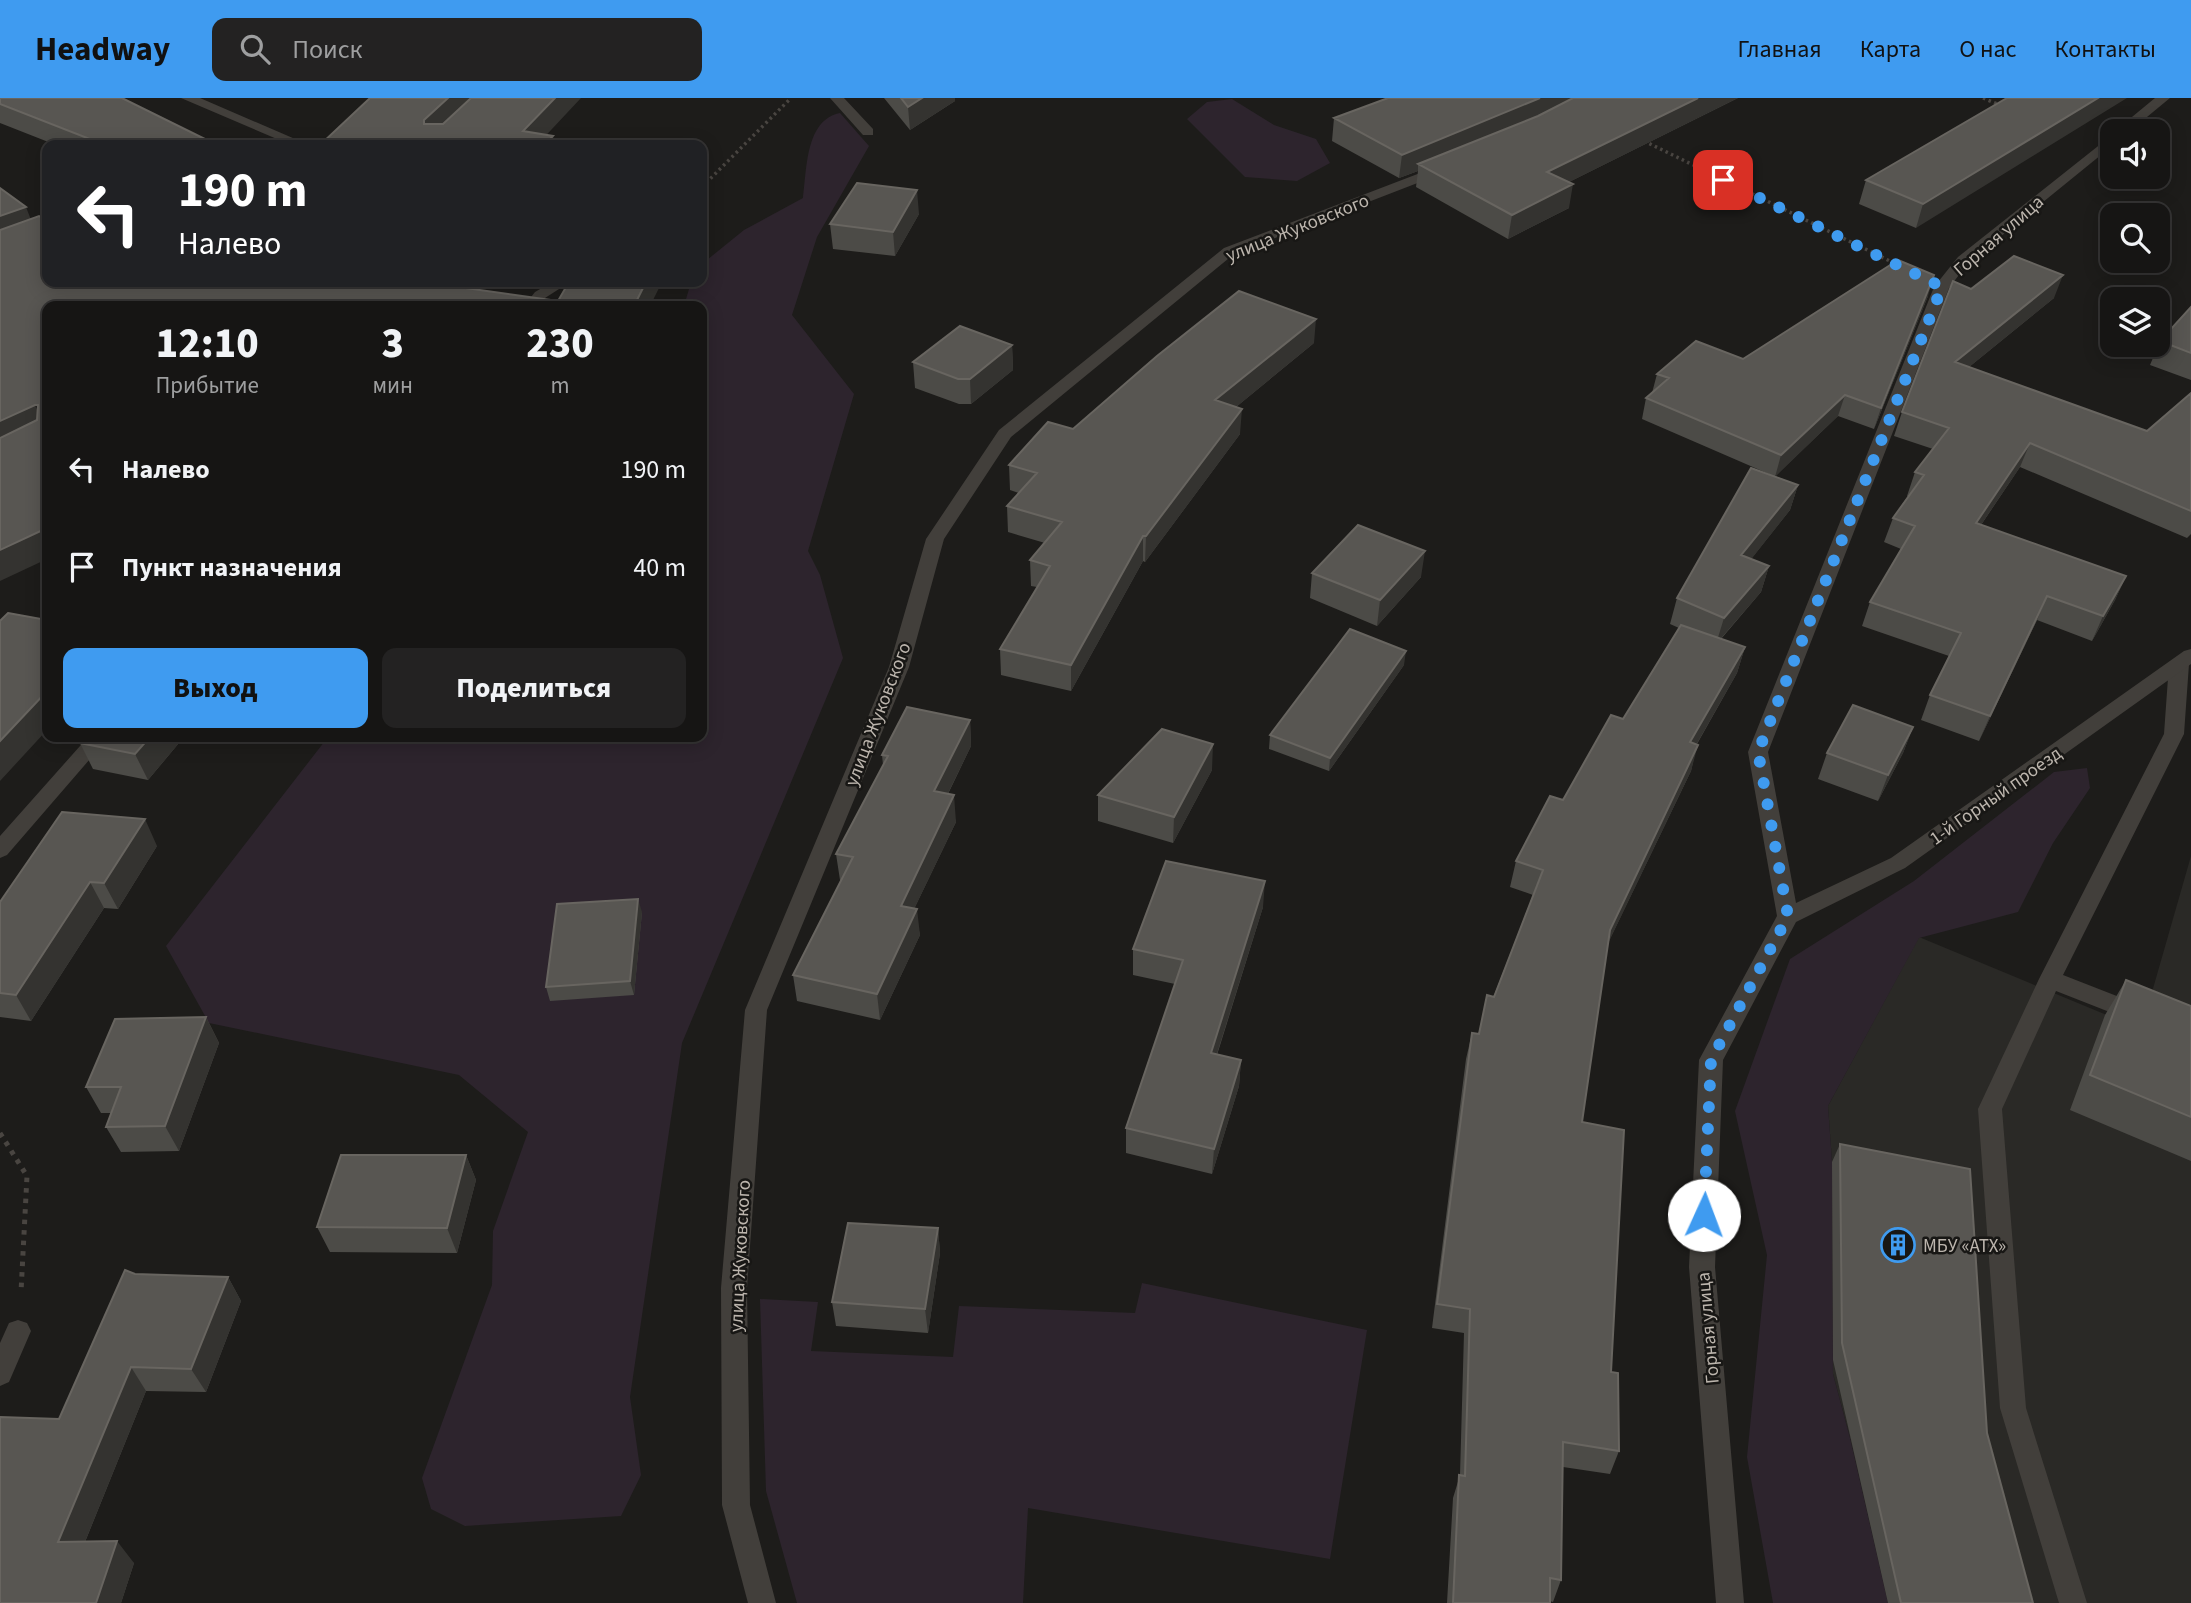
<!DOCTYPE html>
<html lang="ru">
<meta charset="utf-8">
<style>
:root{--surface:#161514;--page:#232222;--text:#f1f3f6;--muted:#9e9fa0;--line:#353434;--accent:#3f9bf0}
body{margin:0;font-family:"Source Sans 3",sans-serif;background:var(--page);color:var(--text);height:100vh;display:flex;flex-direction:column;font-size:26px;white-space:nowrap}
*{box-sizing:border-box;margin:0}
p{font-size:23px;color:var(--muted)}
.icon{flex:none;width:38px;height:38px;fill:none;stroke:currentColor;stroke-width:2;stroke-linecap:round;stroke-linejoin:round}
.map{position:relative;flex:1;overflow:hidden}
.sheet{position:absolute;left:42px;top:203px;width:665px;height:441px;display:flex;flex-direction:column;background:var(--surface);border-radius:14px;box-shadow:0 4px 18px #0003,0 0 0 2px var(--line)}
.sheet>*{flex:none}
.guide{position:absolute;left:42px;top:42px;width:665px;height:147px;border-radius:14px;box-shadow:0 4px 18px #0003,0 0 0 2px var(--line);background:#202124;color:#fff;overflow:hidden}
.tools{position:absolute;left:2100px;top:21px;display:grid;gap:14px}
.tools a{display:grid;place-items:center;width:70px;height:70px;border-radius:14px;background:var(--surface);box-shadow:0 4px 18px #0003,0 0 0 2px var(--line);font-size:35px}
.pin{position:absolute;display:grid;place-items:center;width:60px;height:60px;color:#fff;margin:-30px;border-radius:14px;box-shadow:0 4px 10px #0006}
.me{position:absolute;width:77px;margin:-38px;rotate:2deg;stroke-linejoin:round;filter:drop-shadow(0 0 5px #0008)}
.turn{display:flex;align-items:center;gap:24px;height:147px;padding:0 21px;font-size:32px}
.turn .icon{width:91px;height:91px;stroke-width:2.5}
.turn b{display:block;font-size:49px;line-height:60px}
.eta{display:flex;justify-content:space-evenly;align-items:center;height:119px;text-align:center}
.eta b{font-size:42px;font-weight:800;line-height:49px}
.primary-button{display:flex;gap:14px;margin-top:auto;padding:14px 21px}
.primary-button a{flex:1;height:80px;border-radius:14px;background:var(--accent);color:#111;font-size:28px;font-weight:800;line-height:80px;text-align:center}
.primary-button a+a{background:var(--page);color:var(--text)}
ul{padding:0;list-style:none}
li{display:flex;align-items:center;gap:21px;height:98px;padding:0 21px}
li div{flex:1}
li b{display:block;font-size:26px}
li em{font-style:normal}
header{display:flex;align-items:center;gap:42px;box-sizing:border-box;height:98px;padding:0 35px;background:var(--accent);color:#111}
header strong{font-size:33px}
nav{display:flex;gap:38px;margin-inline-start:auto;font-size:24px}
.search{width:490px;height:63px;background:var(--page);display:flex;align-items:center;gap:18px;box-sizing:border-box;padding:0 24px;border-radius:14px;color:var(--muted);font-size:26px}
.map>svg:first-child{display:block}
.built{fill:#2a2926}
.green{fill:#2d242d}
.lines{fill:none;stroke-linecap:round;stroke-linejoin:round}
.path-far1{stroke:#494541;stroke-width:3.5;stroke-dasharray:2.5 3.5;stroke-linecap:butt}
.path{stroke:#494541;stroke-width:5;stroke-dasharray:4.5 6;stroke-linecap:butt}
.service{fill:#423f3b;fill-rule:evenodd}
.minor{fill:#423f3b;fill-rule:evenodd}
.wall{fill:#4c4b47}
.shaded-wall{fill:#343330}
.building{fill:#585652;stroke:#686560;stroke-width:2}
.route{stroke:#3f9bf0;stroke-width:12;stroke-dasharray:0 21.6}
.labels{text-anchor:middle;stroke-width:5;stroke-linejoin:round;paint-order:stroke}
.street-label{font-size:19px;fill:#bcb5ad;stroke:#181715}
.poi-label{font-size:19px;fill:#bcb5ad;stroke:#181715;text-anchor:start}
</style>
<header>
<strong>Headway</strong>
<div class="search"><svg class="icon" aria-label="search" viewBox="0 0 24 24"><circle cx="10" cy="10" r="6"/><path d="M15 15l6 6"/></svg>Поиск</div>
<nav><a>Главная</a><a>Карта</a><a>О нас</a><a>Контакты</a></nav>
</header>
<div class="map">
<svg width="2191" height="1505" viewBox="0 0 2191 1505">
<rect width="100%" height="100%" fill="#1d1c1a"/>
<path class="built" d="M2191,758V925L2148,908Z
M1919,839L2191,952V1505H1888L1850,1340L1833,1276L1832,1064L1828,1008Z"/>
<path class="green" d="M1232,1L1274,27L1316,41L1330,65L1297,83L1245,79L1187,21L1207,4Z
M840,15L869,48L817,139L792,217L854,296L808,453L820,477L843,560L682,945L630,1299L641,1377L621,1418L465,1428L431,1411L422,1380L492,1187L493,1133L528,1034L459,977L209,925L166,848L328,639H702V208H684L691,184H702V166L744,132L803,100C807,72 805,22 840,15Z
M2087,670L2090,690L2053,745L2018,814L1919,840L1828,1008L1832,1064L1833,1276L1850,1340L1888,1505H1773L1747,1359L1767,1157L1735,1013L1790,861L1914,783L2054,674Z
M1142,1185L1367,1232L1330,1461L1028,1410L1023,1505H797L766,1393L760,1201L818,1204L811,1253L953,1259L959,1208L1135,1215Z"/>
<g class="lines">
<path class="path-far1" d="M1983,0L2002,8
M1644,43L1898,167
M702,89L791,0"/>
<path class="path" d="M0,1035L27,1078L21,1194"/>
<path class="service" d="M2179,560L2186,562L2189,566L2184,636L2063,877L2191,927V946L2056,893L2002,1011L2026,1310L2087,1505H2059L2000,1310L1978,1011L2039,881L2164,636L2169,566L2172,562Z"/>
<path class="minor" d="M181,0H200L309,47H291Z
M830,0H844L873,31V37H863Z
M2155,0H2170L2130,33H2115Z
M2112,37V48L1968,165L1949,190L1768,654L1796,805L1891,760L2184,553L2191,551V566L1905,770L1796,824L1723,962L1715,1169L1744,1505H1716L1689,1169L1699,962L1777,818L1748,654L1934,189L1958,159Z
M1441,67L1448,71L1446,74L1234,156L1011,339L944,441L909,569L767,912L747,1190L750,1407L776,1505H748L722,1407L721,1190L745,912L889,569L926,441L999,332L1224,150Z
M552,184H570L545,200L540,208H524L535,194Z
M88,639H109L7,757L0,760V738Z
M18,1222L27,1225L31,1233L9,1284L0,1288V1245L9,1225Z"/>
</g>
<path class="wall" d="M0,0L217,47H56L0,25Z
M884,0H955V3L910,32Z
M1738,0L1569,84V110L1508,141L1416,89L1418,73L1399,80L1332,43L1334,20Z
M2007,0L1916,130L1859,106L1866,82Z
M919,116L895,158L833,151L830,126Z
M1971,191L2054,200L1969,269L2147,333L2191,295V436L2187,440L2020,369L1981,427L2126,478L2115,502L2092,543L2037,522L1979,643L1921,622L1930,597L1949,558L1862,528L1870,504L1901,451L1884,444L1893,420L1908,398H1907L1915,374L1933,351L1894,338L1902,314Z
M1928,198L1874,331L1838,318L1775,378L1798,387L1790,412L1751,461L1769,468L1761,494L1721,541L1745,549L1737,575L1697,646L1691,673L1607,847L1582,1024L1611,1274L1619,1353L1610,1376L1563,1369L1561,1482L1553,1504L1550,1503V1505H1447L1453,1400L1460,1377L1464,1235L1432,1230L1466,961L1472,935L1479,936L1533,797L1510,789L1516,763L1623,621L1679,530L1670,526L1677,500L1769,376L1642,321L1646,300L1652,295L1657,276L1743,261Z
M2191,209V282L2150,267L2160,243Z
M1314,245L1236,309L1240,336L1145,464L1143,463L1071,593L1001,577L1000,551L1037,489L1031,488L1030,462L1045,445L1008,434L1007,408L1019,395L1010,392L1009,367L1073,331Z
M1012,247L1013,272L971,306H959L915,290L913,264Z
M1312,475L1421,479L1377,528L1310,500Z
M1404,567L1329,673L1269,651L1270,637Z
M970,622L971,648L948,696L956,724L914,811L920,837L880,922L797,903L793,877L841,782H840L836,756L883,667L882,657Z
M1913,629L1903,655L1878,703L1818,681L1827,655Z
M85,639H184L148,682L93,671L80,645Z
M1212,672L1173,745L1098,723V697Z
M157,748L118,811L104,810L31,923L0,919V804Z
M1263,809L1217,957L1241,962L1239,988L1212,1076L1126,1055V1030L1175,886L1133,877V851Z
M642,814L634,897L550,903L546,889Z
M2126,882L2191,908V1063L2070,1012L2105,917Z
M206,919L219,945L179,1053L121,1054L106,1029L111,1015H101L86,989Z
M1840,1046L1987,1335L2033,1505H1888L1833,1262L1832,1064Z
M466,1057L476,1082L457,1155L330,1154L317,1129Z
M938,1130L940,1155L928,1235L836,1228L832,1204Z
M135,1176L228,1179L241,1203L206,1294L146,1293L85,1444L134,1465L121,1505H0L59,1321Z"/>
<path class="shaded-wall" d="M448,0H478L430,45L424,26V22Z
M555,0H581L537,47L523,33Z
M922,0H955V3L910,32L908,9Z
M1540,0H1583L1418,66V73L1399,80L1402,57Z
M1698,0H1738L1543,97L1547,74Z
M2098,0H2127L1916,130L1923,106Z
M553,38L555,47H544Z
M1573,86L1569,110L1508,141L1512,117Z
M917,92L919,116L895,158L893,134Z
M26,109L35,132L0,146V118Z
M1934,177L1928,198L1874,331L1881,310Z
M2063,177L2054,200L1947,287L1955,264Z
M245,184H286L253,208Z
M646,184H662L650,208H634Z
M1316,221L1314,245L1214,327L1215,302Z
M1012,247L1013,272L971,306L970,281Z
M1845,297L1838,318L1775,379L1781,357Z
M35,307L46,332L0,353V323Z
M1242,311L1240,336L1145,464L1146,438Z
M2030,345L2020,369L1966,449L1976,425Z
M1798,387L1790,412L1734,483L1741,457Z
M47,430V461L0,483V452Z
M1143,438V463L1071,593V567Z
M1425,453L1421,479L1377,528L1380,502Z
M1769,468L1761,494L1716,546L1724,520Z
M2126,478L2115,502L2092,543L2103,518Z
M2047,498L2037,522L1979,643L1990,618Z
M1745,549L1737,575L1683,670L1690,644Z
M1406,553L1404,567L1329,673L1330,660Z
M47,593V632L0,683V643Z
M970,622L971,648L936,720L934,693Z
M1913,629L1903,655L1878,703L1888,677Z
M150,639H184L148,682L135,656Z
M1213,646L1212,672L1173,745L1174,719Z
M1698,647L1691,673L1602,858L1610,832Z
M954,697L956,724L903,834L901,808Z
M145,721L157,748L118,811L104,785Z
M1265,783L1263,809L1209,981L1211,955Z
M90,784L104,810L31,923L16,897Z
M638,801L642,814L634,897L630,883Z
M917,811L920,837L880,922L877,896Z
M206,919L219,945L179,1053L165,1028Z
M1241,962L1239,988L1212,1076L1214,1051Z
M466,1057L476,1082L457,1155L447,1130Z
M938,1130L940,1155L928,1235L925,1211Z
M228,1179L241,1203L206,1294L191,1271Z
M131,1269L146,1293L76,1466L58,1444Z
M117,1443L134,1465L121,1505H96Z"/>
<path class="building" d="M0,0H122L217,47H105L0,6Z
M370,0H448L424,22V26H443L471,0H555L523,33L553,38L544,47H320Z
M901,0H922L908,9Z
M1388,0H1540L1402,57L1334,20Z
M1573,0H1698L1547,74L1573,86L1512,117L1418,66L1538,18Z
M2007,0H2098L1923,106L1866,82Z
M857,85L917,92L893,134L830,126Z
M0,90L26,109L0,118Z
M39,118L47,124V184H245L248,186H266L270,184H423L558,203L569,184H646L634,208H47V430L0,452V340L37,322L38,307H35L0,323V132Z
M2014,158L2063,177L1955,264L2147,333L2191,295V413L2030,345L1976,425L2126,478L2103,518L2047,498L1990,618L1930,597L1961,535L1870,504L1915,428L1893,420L1924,377L1915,374L1949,330L1902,314L1953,183L1971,191Z
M1898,162L1934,177L1881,310L1845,297L1781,357L1646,300L1669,280L1657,276L1696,243L1743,261Z
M1239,193L1316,221L1215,302L1242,311L1146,438H1143L1071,567L1000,551L1050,468L1030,462L1062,424L1007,408L1037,375L1009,367L1048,324L1073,331L1157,258Z
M2191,209V255L2160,243Z
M960,228L1012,247L970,281H958L913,264Z
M1751,370L1798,387L1741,457L1769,468L1724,520L1677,500Z
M1358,427L1425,453L1380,502L1312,475Z
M8,515L47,522V593L0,643V523Z
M1681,527L1745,549L1690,644L1698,647L1610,832L1582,1024L1624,1032L1611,1274L1618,1275L1619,1353L1563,1344L1561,1482L1550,1480V1505H1453L1459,1377L1465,1378L1470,1211L1437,1206L1472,935L1479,936L1487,897L1494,899L1543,772L1516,763L1550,698L1563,702L1611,617L1623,621Z
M1350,531L1406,553L1330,660L1270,637Z
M1853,607L1913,629L1888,677L1827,655Z
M907,609L970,622L934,693L954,697L901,808L917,811L877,896L793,877L853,759L836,756L888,658L882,657Z
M1162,631L1213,646L1174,719L1098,697Z
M85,639H150L135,656L80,645Z
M62,714L145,721L104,785L90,784L16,897L0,895V804Z
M1166,763L1265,783L1211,955L1241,962L1214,1051L1126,1030L1183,862L1133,851Z
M638,801L630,883L546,889L557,806Z
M2126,882L2191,908V1019L2090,977Z
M206,919L165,1028L106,1029L121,989H86L115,921Z
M1840,1046L1970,1071L1987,1335L2033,1505H1901L1842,1245Z
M341,1057H466L447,1130L317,1129Z
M848,1125L938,1130L925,1211L832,1204Z
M125,1172L135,1176L228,1179L191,1271L131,1269L58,1444L117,1443L96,1505H0V1319L59,1321Z"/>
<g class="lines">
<path class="route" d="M1704,1117L1711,962L1788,818L1758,654L1942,189L1723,82"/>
</g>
<defs>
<g id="building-ring" transform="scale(1.75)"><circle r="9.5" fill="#181715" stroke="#3f9bf0" stroke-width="1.5"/><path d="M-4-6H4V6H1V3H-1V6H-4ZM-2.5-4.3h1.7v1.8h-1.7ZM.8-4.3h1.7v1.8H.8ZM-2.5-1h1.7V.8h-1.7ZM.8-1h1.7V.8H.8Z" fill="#3f9bf0"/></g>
</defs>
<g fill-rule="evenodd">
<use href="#building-ring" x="1898" y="1147"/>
</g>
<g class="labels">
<g class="street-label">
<text transform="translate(1297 129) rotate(-22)" y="7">улица Жуковского</text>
<text transform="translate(1998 137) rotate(-41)" y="7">Горная улица</text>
<text transform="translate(877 616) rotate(-69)" y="7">улица Жуковского</text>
<text transform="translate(1995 697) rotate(-35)" y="7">1-й Горный проезд</text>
<text transform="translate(739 1158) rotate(-87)" y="7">улица Жуковского</text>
<text transform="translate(1707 1230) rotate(-95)" y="7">Горная улица</text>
</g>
<g class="poi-label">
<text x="1923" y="1154">МБУ «АТХ»</text>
</g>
</g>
</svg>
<div class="tools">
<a><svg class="icon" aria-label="sound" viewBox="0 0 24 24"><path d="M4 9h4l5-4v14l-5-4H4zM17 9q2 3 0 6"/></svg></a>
<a><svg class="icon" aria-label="search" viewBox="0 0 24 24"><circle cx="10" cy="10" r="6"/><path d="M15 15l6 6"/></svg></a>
<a><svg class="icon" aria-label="layers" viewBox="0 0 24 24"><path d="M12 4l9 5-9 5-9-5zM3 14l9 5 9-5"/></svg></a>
</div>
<div class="pin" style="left:1723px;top:82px;background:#d93025"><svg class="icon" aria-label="arrive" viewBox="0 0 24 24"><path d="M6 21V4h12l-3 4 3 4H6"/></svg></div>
<svg class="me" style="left:1704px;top:1117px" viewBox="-20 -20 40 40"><circle r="19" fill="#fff"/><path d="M0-13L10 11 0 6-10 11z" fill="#3f9bf0"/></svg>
<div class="guide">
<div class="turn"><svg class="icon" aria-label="left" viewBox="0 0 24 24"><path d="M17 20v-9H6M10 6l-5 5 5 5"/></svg><div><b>190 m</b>Налево</div></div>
</div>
<section class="sheet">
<div class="eta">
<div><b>12:10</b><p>Прибытие</p></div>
<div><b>3</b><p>мин</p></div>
<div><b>230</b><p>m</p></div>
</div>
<ul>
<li><svg class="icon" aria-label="left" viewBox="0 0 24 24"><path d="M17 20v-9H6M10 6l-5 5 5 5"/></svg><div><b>Налево</b></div><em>190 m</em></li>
<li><svg class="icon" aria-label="arrive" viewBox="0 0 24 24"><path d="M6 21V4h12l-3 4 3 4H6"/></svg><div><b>Пункт назначения</b></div><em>40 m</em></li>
</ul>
<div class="primary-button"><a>Выход</a><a>Поделиться</a></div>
</section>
</div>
